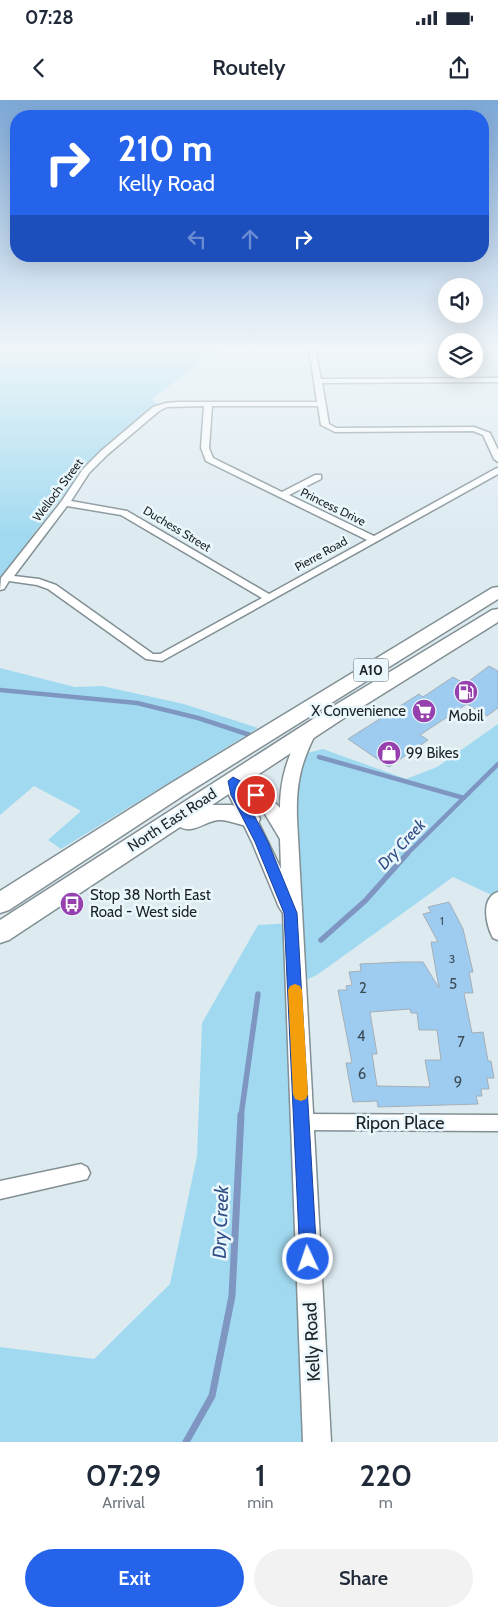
<!DOCTYPE html>
<style>
:root{--surface:#fff;--page:#f2f2f3;--text:#1f2937;--muted:#747a83;--accent:#2563eb}
body{margin:0;font-family:Cabin,sans-serif;background:var(--page);color:var(--text);height:100vh;display:flex;flex-direction:column;font-size:19px;white-space:nowrap}
*{box-sizing:border-box;margin:0}
p{font-size:16px;color:var(--muted)}
.icon{flex:none;width:28px;height:28px;fill:none;stroke:currentColor;stroke-width:2;stroke-linecap:round;stroke-linejoin:round}
.map{position:relative;height:1342px;overflow:hidden}
.drawer{display:flex;flex-direction:column;background:var(--surface);flex:1}
.drawer>*{flex:none}
.banner{position:absolute;left:10px;top:10px;width:479px;height:152px;border-radius:20px;box-shadow:0 5px 20px #0002;background:#2563eb;color:#fff;overflow:hidden}
.tools{position:absolute;left:438px;top:178px;display:grid;gap:10px}
.tools a{display:grid;place-items:center;width:45px;height:45px;border-radius:50%;background:var(--surface);box-shadow:0 5px 20px #0002;font-size:25px}
.pin{position:absolute;display:grid;place-items:center;width:42px;height:42px;color:#fff;margin:-21px;border:2px solid #fff;border-radius:50%;box-shadow:0 1px 5px #0007}
.me{position:absolute;width:55px;margin:-28px;rotate:357deg;stroke-linejoin:round;filter:drop-shadow(0 0 4px #0008)}
.turn{display:flex;align-items:center;gap:18px;height:105px;padding:0 25px;font-size:22px}
.turn .icon{width:65px;height:65px;stroke-width:2.5}
.turn b{display:block;font-size:35px;line-height:42px}
.lanes{display:flex;align-items:center;height:48px;padding:0 25px;background:#0003;justify-content:center;gap:25px;direction:ltr}
.lanes .off{opacity:.35}
.eta{display:flex;justify-content:space-evenly;align-items:center;height:85px;text-align:center}
.eta b{font-size:30px;font-weight:600;line-height:35px}
.cta{display:flex;gap:10px;margin-top:auto;padding:10px 25px}
.cta a{flex:1;height:58px;border-radius:30px;background:var(--accent);color:#fff;font-size:20px;font-weight:600;line-height:58px;text-align:center}
.cta a+a{background:var(--page);color:var(--text)}
.status{display:flex;justify-content:space-between;align-items:center;height:35px;padding:0 25px;background:var(--surface);direction:ltr}
.status svg{height:14px;fill:currentColor}
header{display:flex;justify-content:space-between;align-items:center;height:65px;padding:0 25px;background:var(--surface);font-size:22px;font-weight:600}
.map>svg:first-child{display:block}
.green{fill:#a1daf0}
.lines{fill:none;stroke-linecap:round;stroke-linejoin:round}
.stream-far2{stroke:#7e96c1;stroke-width:4.5}
.stream-far1{stroke:#7e96c1;stroke-width:5.5}
.stream{stroke:#7e96c1;stroke-width:7}
.building{fill:#9eccf0;stroke:#a4afb7;fill-rule:evenodd}
.minor-casing{stroke:#828f94;stroke-width:3}
.tertiary-casing{stroke:#828f94;stroke-width:3}
.trunk-casing{stroke:#828f94;stroke-width:3}
.minor{fill:#fff;fill-rule:evenodd}
.tertiary{fill:#fff;fill-rule:evenodd}
.trunk{fill:#fff;fill-rule:evenodd}
.route{fill:#2563eb;stroke:#184099}
.slow{fill:#f59e0b}
.labels{text-anchor:middle;stroke-width:5;stroke-linejoin:round;paint-order:stroke}
.far-street-label{font-size:12px;fill:#1d2325;stroke:#eaf8fe}
.number-label{font-size:12px;fill:#3d4d58}
.shield{fill:#eaf8fe;stroke:#5a6366;stroke-width:1}
.shield-label{font-size:14px;font-weight:bold;fill:#1d2325}
.poi-label{font-size:15px;fill:#1d2325;stroke:#eaf8fe;text-anchor:start}
.street-label{font-size:15px;fill:#1d2325;stroke:#eaf8fe}
.near-number-label{font-size:15px;fill:#3d4d58}
.water-label{font-size:16px;font-style:italic;fill:#304d86;stroke:#eaf8fe}
.near-street-label{font-size:18px;fill:#1d2325;stroke:#eaf8fe}
.near-water-label{font-size:19px;font-style:italic;fill:#304d86;stroke:#eaf8fe}
</style>
<div class="status"><b>07:28</b><svg viewBox="0 0 49 12"><path d="M0 12V9h3v3zM5 12V6h3v6zM10 12V3h3v9zM15 12V0h3v12zM26 1h20v11H26zM47 4h2v5h-2z"/></svg></div>
<header><svg class="icon" aria-label="back" viewBox="0 0 24 24"><path d="M15 5l-7 7 7 7"/></svg>Routely<svg class="icon" aria-label="share" viewBox="0 0 24 24"><path d="M12 15V3M7 8l5-5 5 5M5 13v7h14v-7"/></svg></header>
<div class="map">
<svg width="498" height="1342" viewBox="0 0 498 1342">
<rect width="100%" height="100%" fill="#ddebf1"/>
<path class="green" d="M0,248H226L216,251L152,299L158,304L151,308L87,364L0,478Z
M0,568L75,587L102,586L184,604L258,628L61,749L48,740L81,711L34,686L0,715Z
M498,624V798L453,777L317,875L295,885L317,1342H0V1247L94,1259L170,1184L197,1056L202,923L258,825L291,823L295,656L323,649L406,679L437,667Z"/>
<g class="lines">
<path class="stream-far2" d="M0,590L137,603L198,618L250,635
M319,657L464,698
M406,755L498,664"/>
<path class="stream-far1" d="M321,840L365,801L407,754
M241,1016L258,894"/>
<path class="stream" d="M186,1342L212,1296L232,1196L241,1015"/>
</g>
<path class="building" d="M489,566L498,571V608L487,616L467,604L420,635L428,640L389,667L348,639L419,594L423,597L453,577L465,584Z
M449,802L463,829L473,872H469L473,893H464L472,933L483,932L488,961H491L494,978H487L489,989H481L482,996H476L478,1004L378,1007L377,1001L353,1002L346,963H352L338,890H347L346,886L352,885L349,872L361,871L360,864L402,862H423L439,888L431,842H438L423,814L431,812L428,807ZM410,909L411,913H417L419,930H437L441,960H425L430,987L377,986L372,954H377L370,912Z"/>
<g class="lines">
<g class="minor-casing">
<path id="minor" d="M309,248H315L321,279L498,278V282L322,283L329,324L336,328L474,327L490,333L498,350V362L494,359L483,335L473,331L335,332L321,325L318,306H212L209,348L213,358L282,392L315,375H321V379L289,395L374,436L495,369L498,368V374L162,561L146,559L48,489L37,485L9,481L4,489L0,490L1,478L61,402L83,369L101,351L153,307L166,303L178,302H317ZM204,306L201,348L206,361L367,440L269,494L127,411L71,401L89,373L107,355L159,311L167,307ZM67,406L121,415L262,498L160,554H153L56,485L39,479L14,476Z
M498,792V840L493,838C486,825 480,798 498,792Z
M302,1014L498,1015V1031L302,1030L296,1028L293,1022L296,1016Z
M81,1064L87,1067L90,1073L87,1079L0,1099V1081Z"/>
</g>
<g class="tertiary-casing">
<path id="tertiary" d="M308,628L314,629L316,633C300,664 296,685 297,719L331,1342H303L283,813L279,807L252,742L229,695L225,681L227,677C243,672 270,696 280,708C280,680 287,658 300,633L302,629ZM246,697L265,714L280,739L281,769Z"/>
</g>
<g class="trunk-casing">
<path id="trunk" d="M498,487V499L184,695L9,810L0,813V791L168,685L492,488Z
M498,509V522L341,620L212,705H232L257,713L260,719L257,725C243,729 232,719 218,720C204,722 193,734 180,727L9,840L0,843V820L327,610L492,510Z"/>
</g>
<use href="#minor" class="minor"/>
<use href="#tertiary" class="tertiary"/>
<use href="#trunk" class="trunk"/>
</g>
<linearGradient id="sky" x2="0" y2="1"><stop stop-color="#7da8d8"/><stop offset="0.57" stop-color="#f0f6f9"/><stop offset="1" stop-color="#f0f6f9" stop-opacity="0"/></linearGradient>
<rect width="498" height="436" fill="url(#sky)"/>
<path class="route" d="M233,677L260,692L262,695L256,699L242,692L268,742L297,813L317,1159L315,1165L308,1168L302,1165L300,1159L284,813L255,742L231,695L228,681Z"/>
<path class="slow" d="M295,884L300,886L302,890L308,994L306,999L301,1001L295,999L293,994L288,890L290,886Z"/>
<defs>
<g id="fuel-disc" transform="scale(1.25)"><circle r="9.5" fill="#9741ae" stroke="#eaf8fe"/><path d="M-5.5-6h7V0h2V4h1.3V-2.5L3-4.5l.8-.8L6-3V5H2.5V1h-1V6h-7ZM-4.2-4.7v3.2H.2V-4.7Z" fill="#fff"/></g>
<g id="supermarket-disc" transform="scale(1.25)"><circle r="9.5" fill="#9741ae" stroke="#eaf8fe"/><path d="M-6-5.5h2.5l.6 2H6L4.5 2H-2.5L-4.4-4H-6ZM-1.5 3.2a1.3 1.3 0 1 0 .1 0ZM3 3.2a1.3 1.3 0 1 0 .1 0Z" fill="#fff"/></g>
<g id="shop-disc" transform="scale(1.25)"><circle r="9.5" fill="#9741ae" stroke="#eaf8fe"/><path d="M-5-2.5h2.3a2.7 3.5 0 0 1 5.4 0H5L5.5 6h-11ZM-1.5-2.5h3a1.5 2.3 0 0 0-3 0Z" fill="#fff"/></g>
<g id="bus-disc" transform="scale(1.25)"><circle r="9.5" fill="#9741ae" stroke="#eaf8fe"/><path d="M-5-6H5V4H4V6H2V4H-2V6H-4V4H-5ZM-3.5-4V0h7V-4ZM-3.5 1.2v1.5H-2V1.2ZM2 1.2v1.5H3.5V1.2Z" fill="#fff"/></g>
</defs>
<g fill-rule="evenodd">
<use href="#fuel-disc" x="466" y="592"/>
<use href="#supermarket-disc" x="424" y="611"/>
<use href="#shop-disc" x="389" y="653"/>
<use href="#bus-disc" x="72" y="804"/>
</g>
<g class="labels">
<g class="far-street-label">
<text transform="translate(58 390) rotate(-53)" y="4">Welloch Street</text>
<text transform="translate(333 407) rotate(26)" y="4">Princess Drive</text>
<text transform="translate(177 429) rotate(31)" y="4">Duchess Street</text>
<text transform="translate(321 454) rotate(-29)" y="4">Pierre Road</text>
</g>
<g class="number-label">
<text x="442" y="825">1</text>
<text x="452" y="863">3</text>
</g>
<rect class="shield" x="353.5" y="558.5" width="35" height="23" rx="4"/>
<g class="shield-label">
<text x="371" y="575">A10</text>
</g>
<g class="poi-label">
<text x="406" y="616" text-anchor="end">X Convenience</text>
<text x="466" y="621" text-anchor="middle">Mobil</text>
<text x="406" y="658">99 Bikes</text>
<text x="90" y="800">Stop 38 North East<tspan x="90" dy="17">Road - West side</tspan></text>
</g>
<g class="street-label">
<text transform="translate(172 720) rotate(-33)" y="5">North East Road</text>
</g>
<g class="near-number-label">
<text x="453" y="889">5</text>
<text x="363" y="893">2</text>
<text x="361" y="941">4</text>
<text x="461" y="947">7</text>
<text x="362" y="979">6</text>
<text x="458" y="987">9</text>
</g>
<g class="water-label">
<text transform="translate(401 744) rotate(-47)" y="6">Dry Creek</text>
</g>
<g class="near-street-label">
<text x="400" y="1029">Ripon Place</text>
<text transform="translate(312 1242) rotate(-93)" y="6">Kelly Road</text>
</g>
<g class="near-water-label">
<text transform="translate(220 1122) rotate(-88)" y="7">Dry Creek</text>
</g>
</g>
</svg>
<div class="tools">
<a><svg class="icon" aria-label="sound" viewBox="0 0 24 24"><path d="M4 9h4l5-4v14l-5-4H4zM17 9q2 3 0 6"/></svg></a>
<a><svg class="icon" aria-label="layers" viewBox="0 0 24 24"><path d="M12 4l9 5-9 5-9-5zM3 14l9 5 9-5"/></svg></a>
</div>
<div class="pin" style="left:256px;top:695px;background:#d93025"><svg class="icon" aria-label="arrive" viewBox="0 0 24 24"><path d="M6 21V4h12l-3 4 3 4H6"/></svg></div>
<svg class="me" style="left:308px;top:1159px" viewBox="-20 -20 40 40"><circle r="17" fill="#2563eb" stroke="#fff" stroke-width="3"/><path d="M0-11L8 9 0 5-8 9z" fill="#fff"/></svg>
<div class="banner">
<div class="turn"><svg class="icon" aria-label="right" viewBox="0 0 24 24"><path d="M7 20v-9h11M14 6l5 5-5 5"/></svg><div><b>210 m</b>Kelly Road</div></div>
<div class="lanes"><svg class="icon off" aria-label="left" viewBox="0 0 24 24"><path d="M17 20v-9H6M10 6l-5 5 5 5"/></svg><svg class="icon off" aria-label="ahead" viewBox="0 0 24 24"><path d="M12 20V5M6 11l6-6 6 6"/></svg><svg class="icon" aria-label="right" viewBox="0 0 24 24"><path d="M7 20v-9h11M14 6l5 5-5 5"/></svg></div>
</div>
</div>
<section class="drawer">
<div class="eta">
<div><b>07:29</b><p>Arrival</p></div>
<div><b>1</b><p>min</p></div>
<div><b>220</b><p>m</p></div>
</div>
<div class="cta"><a>Exit</a><a>Share</a></div>
</section>
